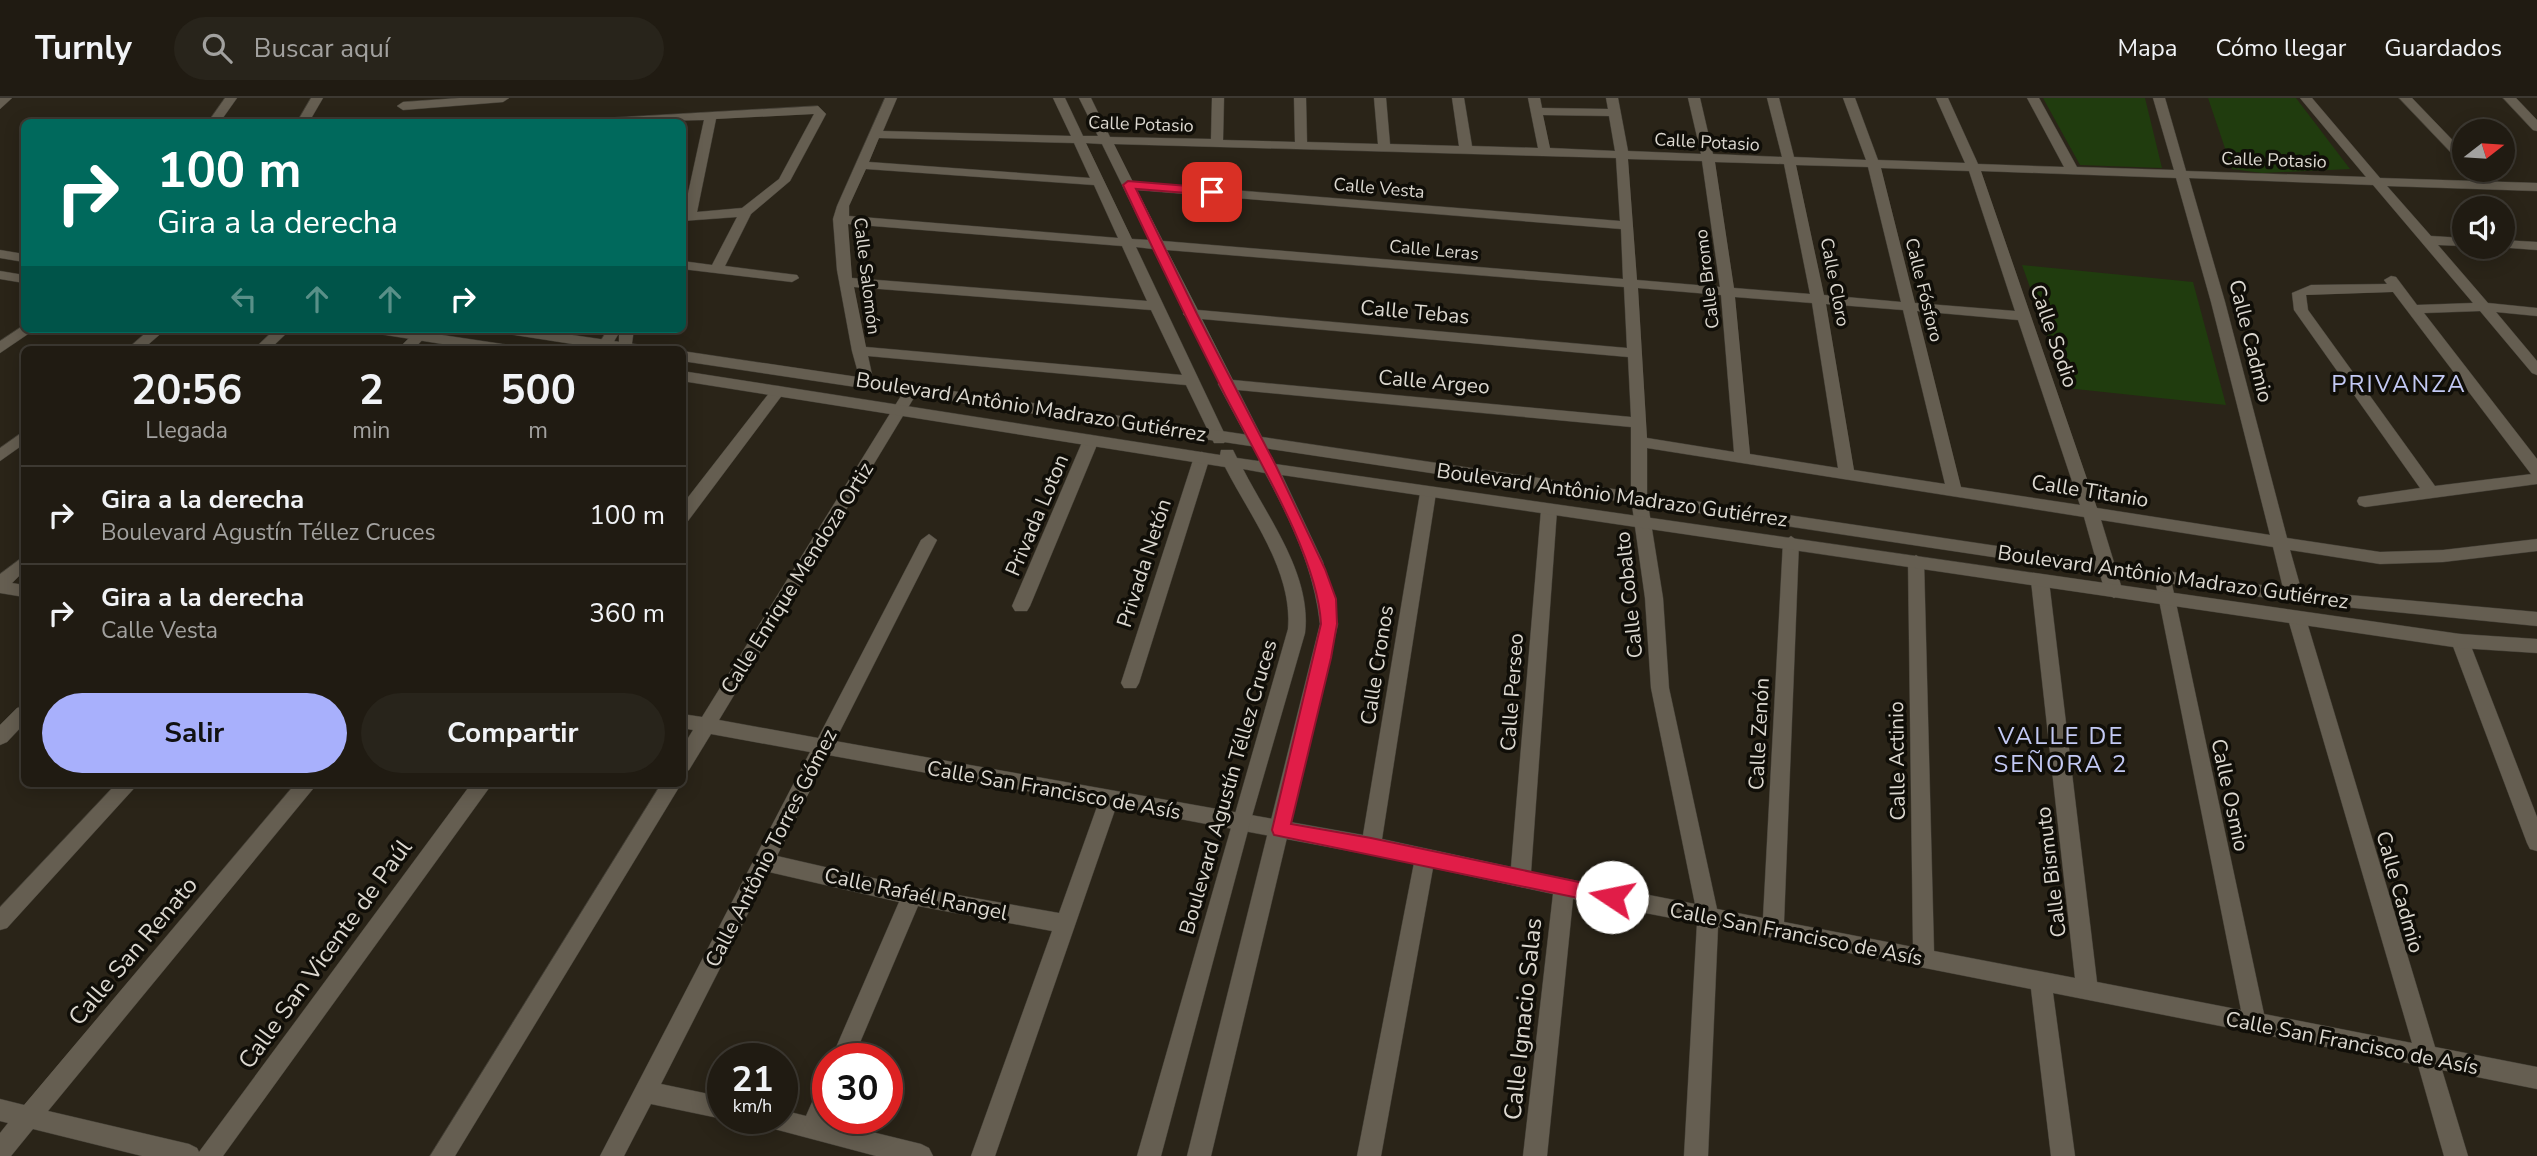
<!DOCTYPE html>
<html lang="es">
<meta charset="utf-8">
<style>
:root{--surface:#201b12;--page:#28241b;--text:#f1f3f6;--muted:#a2a19f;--line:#3d3932;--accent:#a8b0fc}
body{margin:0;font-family:"Nunito Sans",sans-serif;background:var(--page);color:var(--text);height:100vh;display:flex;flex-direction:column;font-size:26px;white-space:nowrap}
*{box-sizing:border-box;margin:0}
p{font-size:23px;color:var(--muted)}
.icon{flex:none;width:38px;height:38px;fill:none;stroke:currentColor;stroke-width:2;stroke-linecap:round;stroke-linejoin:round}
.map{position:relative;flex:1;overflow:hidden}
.panel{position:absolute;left:21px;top:248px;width:665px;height:441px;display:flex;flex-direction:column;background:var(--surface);border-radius:10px;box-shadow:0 4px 18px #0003,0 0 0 2px var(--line)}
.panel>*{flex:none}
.banner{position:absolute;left:21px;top:21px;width:665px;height:214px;border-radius:10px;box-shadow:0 4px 18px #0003,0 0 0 2px var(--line);background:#00695c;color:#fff;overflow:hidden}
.needle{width:46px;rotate:73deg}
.tools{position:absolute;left:2452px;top:21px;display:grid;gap:14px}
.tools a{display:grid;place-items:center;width:63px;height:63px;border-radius:50%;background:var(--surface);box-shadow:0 4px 18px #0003,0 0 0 2px var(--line);font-size:35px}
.speed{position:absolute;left:707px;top:945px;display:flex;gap:14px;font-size:35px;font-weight:700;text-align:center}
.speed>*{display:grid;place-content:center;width:91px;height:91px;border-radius:50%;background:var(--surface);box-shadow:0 4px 18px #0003,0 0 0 2px var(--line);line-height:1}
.speed small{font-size:18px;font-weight:400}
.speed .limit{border:10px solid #d22;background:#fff;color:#111}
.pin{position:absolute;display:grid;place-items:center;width:60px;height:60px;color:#fff;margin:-30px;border-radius:14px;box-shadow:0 4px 10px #0006}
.me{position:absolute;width:77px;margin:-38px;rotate:281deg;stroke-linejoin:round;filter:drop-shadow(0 0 5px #0008)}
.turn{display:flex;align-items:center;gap:24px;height:147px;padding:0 21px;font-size:32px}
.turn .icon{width:91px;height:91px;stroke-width:2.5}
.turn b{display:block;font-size:49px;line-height:60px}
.lanes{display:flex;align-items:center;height:66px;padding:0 21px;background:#0003;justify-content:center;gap:35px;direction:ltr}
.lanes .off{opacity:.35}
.eta{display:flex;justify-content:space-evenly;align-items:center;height:119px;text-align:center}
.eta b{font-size:42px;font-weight:700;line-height:49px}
.primary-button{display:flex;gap:14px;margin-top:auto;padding:14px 21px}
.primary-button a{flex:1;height:80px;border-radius:42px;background:var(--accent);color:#111;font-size:28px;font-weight:700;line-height:80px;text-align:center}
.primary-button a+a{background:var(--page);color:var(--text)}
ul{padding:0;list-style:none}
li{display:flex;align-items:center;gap:21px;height:98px;padding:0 21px;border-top:2px solid var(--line)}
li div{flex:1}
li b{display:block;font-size:26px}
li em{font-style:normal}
header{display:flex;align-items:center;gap:42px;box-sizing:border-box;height:98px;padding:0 35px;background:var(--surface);border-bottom:2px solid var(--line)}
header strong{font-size:33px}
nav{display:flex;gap:38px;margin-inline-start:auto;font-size:24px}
.search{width:490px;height:63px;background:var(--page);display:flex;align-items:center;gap:18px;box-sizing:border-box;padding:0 24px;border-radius:38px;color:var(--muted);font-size:26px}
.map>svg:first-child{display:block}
.green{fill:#203c0e}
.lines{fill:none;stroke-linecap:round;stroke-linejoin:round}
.minor-casing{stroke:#423e35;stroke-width:1}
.tertiary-casing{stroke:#423e35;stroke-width:1}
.minor{fill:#655e51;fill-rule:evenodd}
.tertiary{fill:#655e51;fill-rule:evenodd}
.route{fill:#e11d48;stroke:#92132f;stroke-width:2}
.labels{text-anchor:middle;stroke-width:7;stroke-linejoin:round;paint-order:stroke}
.far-street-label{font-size:18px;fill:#dcd8d0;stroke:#100e08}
.street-label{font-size:21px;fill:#dcd8d0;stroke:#100e08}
.quarter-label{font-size:24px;letter-spacing:2px;fill:#c3c9f4;stroke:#100e08}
.near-street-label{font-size:24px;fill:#dcd8d0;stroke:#100e08}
</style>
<header>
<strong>Turnly</strong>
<div class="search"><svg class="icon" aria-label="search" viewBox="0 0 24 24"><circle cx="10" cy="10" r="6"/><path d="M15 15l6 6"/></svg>Buscar aquí</div>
<nav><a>Mapa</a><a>Cómo llegar</a><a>Guardados</a></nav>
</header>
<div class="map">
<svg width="2537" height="1058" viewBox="0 0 2537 1058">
<rect width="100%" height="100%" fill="#2a2418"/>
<path class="green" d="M2043,0H2145L2162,70L2080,67Z
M2208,0H2296L2350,71L2262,75L2232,71Z
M2022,167L2193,184L2226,307L2066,290Z"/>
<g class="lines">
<g class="minor-casing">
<path id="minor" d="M0,0H12L0,11Z
M225,0H237L220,24H208Z
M311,0H323L309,24H297Z
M459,0H509L503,4L403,12L397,8L403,4Z
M885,0H897L883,33L1071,38L1053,0H1065L1083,38H1098L1079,0H1091L1110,39L1211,41L1212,0H1224L1223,42L1295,44L1294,0H1306L1307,44L1378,46L1374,0H1386L1390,46L1459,48L1452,0H1464L1472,48L1538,50L1528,0H1540L1542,10L1608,11L1606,0H1618L1628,53L1701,56L1688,0H1700L1713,56L1782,59L1767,0H1779L1794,59L1866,62L1843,0H1855L1878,62L1965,65L1936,0H1948L1978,66L2064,69L2027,0H2039L2077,69L2174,72L2153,0H2165L2186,73L2366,79L2300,0H2312L2380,80L2537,85V93L2387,88L2431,138L2464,140V148L2438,147L2488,205L2537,210V218L2496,214L2537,263V277L2532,275L2480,213L2424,215L2537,361V386L2365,409L2359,407L2357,403L2359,399L2420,390L2294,212L2292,195L2311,187L2387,186L2384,182L2391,178L2396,179L2417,207L2473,205L2373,87L2189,80L2225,204L2287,440L2380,454L2443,452L2537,441V453L2443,464L2380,466L2290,452L2303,498L2294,504L2285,498L2273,449L2101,422L2123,494L2114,500L2105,494L2084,419L1647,350V400L1663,500L1669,590L1717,811L1763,820L1783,444L1791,438L1799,444L1784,824L1913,849L1908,463L1916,457L1924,463L1934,853L2075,880L2031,483L2040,477L2049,483L2097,884L2241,912L2154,477L2162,471L2170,477L2264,916L2412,945L2288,521L2297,514L2306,521L2435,949L2537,969V991L2442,972L2468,1058H2444L2418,967L2053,895L2075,1058H2051L2031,891L1718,829L1708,1058H1684L1697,825L1573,801L1547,1058H1523L1553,796L1433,770L1381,1058H1357L1414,765L1116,709L995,1058H971L1052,833L918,808L853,961H831L899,804L769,774L661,986L723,999V1020H725L723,1021L651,1006L624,1058H600L810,654L711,636L689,672L682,675V650L693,632L682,630V616L702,619L904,293L911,288L918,293L719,622L818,640L921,442L929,436L937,442L835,643L1363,737L1420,395L1428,389L1436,395L1382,741L1511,769L1541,412L1549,406L1557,412L1531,774L1695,806L1651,590L1645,500L1631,400V329L1238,292L1265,345L1257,350L1252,349L1218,286L1219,284L1187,220L1183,216L1184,214L1153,151L1136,149L1227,341L1224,345H1214L1186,287L868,258L874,286L872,289H862L852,253L837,172L833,121L837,108ZM1543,17L1609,18L1615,53L1550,50ZM879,40L1074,45L1090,80L869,64ZM1086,45L1102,46L1149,142L1132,141ZM1114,46L1616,60L1620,123L1133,84ZM1628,61L1702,63L1720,189L1637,182ZM1715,64L1784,66L1810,196L1734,190ZM1796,67L1868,69L1901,204L1824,197ZM1881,70L1969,73L2015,213L1915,205ZM866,71L1094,87L1118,140L849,118V108ZM1981,73L2176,80L2211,204L2270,437L2097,410ZM1137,92L1621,131L1623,181L1163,143ZM848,126L1122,148L1147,203L852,180ZM1167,152L1624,189L1627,250L1198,212ZM854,189L1151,212L1182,277L866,249ZM1638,190L1721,197L1734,354L1647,340ZM2393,194L2531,376H2532L2435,388L2308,212L2306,197ZM1735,199L1812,205L1838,370L1750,356ZM1826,206L1903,212L1945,386L1854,372ZM1917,213L2018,222L2080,407L1961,389ZM1202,221L1628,259L1631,319L1233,282ZM828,657L1098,706L1059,815L912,789L777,758Z
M2399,0H2412L2464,54V65L2460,64Z
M2503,0H2516L2537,22V33L2533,32Z
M818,8L826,16L790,83L751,116L725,168L797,177L799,180L792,184L682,171V163L712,167L737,119L682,123L704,22L603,24L609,20ZM814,16L779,81L742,110L697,114L716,21Z
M2502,142L2537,144V152L2497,149H2502Z
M24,227V231H33L31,234L0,255V243Z
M150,231H166L142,252H126Z
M275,231H291L269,252H253Z
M608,231H634L631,252H619V235L610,250H600L598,247Z
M419,234L426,238L413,252H397L414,235Z
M778,288L783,290L785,293L783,296L688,423L682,425V407L773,290Z
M24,333V346L0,363V350Z
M1091,337L1099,342L1030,508L1027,513H1015L1012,508L1083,342Z
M1202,354L1210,359L1139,585L1136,590H1124L1121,585L1194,359Z
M24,458V473L12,485L24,487V499L0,495V476Z
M2460,536L2466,538L2469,543L2537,719V753L2530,751L2527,745L2451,543L2454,538Z
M24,608V626L7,644L0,647V627L17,610Z
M116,686H138L7,830L0,832V809Z
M295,686H317L48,1013L189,1046L197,1050L199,1054L471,686H492L223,1058H142L33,1031L11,1058H0V1035L8,1025L0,1023V1001L24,1007Z
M661,686H681L455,1058H430Z
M828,983L827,1023L921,1046L929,1050L933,1058H876L763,1028L760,1020H782V1012L806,1018L820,986Z"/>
</g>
<g class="tertiary-casing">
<path id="tertiary" d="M0,152L24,156V164L0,160Z
M0,173L24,177V185L0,181Z
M366,231H402L509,247L516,252H480L373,235Z
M495,231H531L641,247L648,252H611L502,235Z
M682,253L2294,492L2537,514V528L2294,504L682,263Z
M682,273L1220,357L1221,352H1233L1237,360L1258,363L1266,358L1272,359L1275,366L2460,536L2537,541V555L2460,550L1282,377L1323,464L1338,526L1211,1058H1187L1320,526C1314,471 1291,423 1265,375L1243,371C1268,420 1312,477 1305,535L1250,725L1161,1058H1137L1288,531C1293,473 1250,418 1225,369L682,283Z"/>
</g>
<use href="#minor" class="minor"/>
<use href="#tertiary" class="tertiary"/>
</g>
<path class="route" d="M1128,83L1212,90L1217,94L1212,97L1136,91L1197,216L1276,368L1325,471L1336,501L1337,526L1331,560L1291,726L1371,740L1612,791L1618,793L1621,799L1618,805L1612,807L1274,737L1272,732L1321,526C1318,460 1257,359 1225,297C1190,228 1156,158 1123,87Z"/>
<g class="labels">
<g class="far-street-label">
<text transform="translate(1141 26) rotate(2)" y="6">Calle Potasio</text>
<text transform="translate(1707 44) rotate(3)" y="6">Calle Potasio</text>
<text transform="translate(2274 62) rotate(2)" y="6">Calle Potasio</text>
<text transform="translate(1379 90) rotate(5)" y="6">Calle Vesta</text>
<text transform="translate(1434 152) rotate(5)" y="6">Calle Leras</text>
<text transform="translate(867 178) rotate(83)" y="6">Calle Salomón</text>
<text transform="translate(1707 181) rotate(-97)" y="6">Calle Bromo</text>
<text transform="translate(1835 184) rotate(79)" y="6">Calle Cloro</text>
<text transform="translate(1924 192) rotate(76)" y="6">Calle Fósforo</text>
</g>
<g class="street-label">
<text transform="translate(1415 214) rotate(5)" y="7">Calle Tebas</text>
<text transform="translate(2054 238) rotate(71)" y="7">Calle Sodio</text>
<text transform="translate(2251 243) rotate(76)" y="7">Calle Cadmio</text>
<text transform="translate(1434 284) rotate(5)" y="7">Calle Argeo</text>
<text transform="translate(1031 309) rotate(9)" y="7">Boulevard Antônio Madrazo Gutiérrez</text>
<text transform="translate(2090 393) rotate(9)" y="7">Calle Titanio</text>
<text transform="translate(1612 397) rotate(8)" y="7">Boulevard Antônio Madrazo Gutiérrez</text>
<text transform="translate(1037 417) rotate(-67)" y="7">Privada Loton</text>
<text transform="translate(1144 465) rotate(-72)" y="7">Privada Netón</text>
<text transform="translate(2173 479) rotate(8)" y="7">Boulevard Antônio Madrazo Gutiérrez</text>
<text transform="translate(797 480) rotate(-58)" y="7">Calle Enrique Mendoza Ortiz</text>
<text transform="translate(1629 497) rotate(-96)" y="7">Calle Cobalto</text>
<text transform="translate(1377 567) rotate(-81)" y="7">Calle Cronos</text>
<text transform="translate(1512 594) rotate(-86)" y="7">Calle Perseo</text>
<text transform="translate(1759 636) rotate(-87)" y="7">Calle Zenón</text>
<text transform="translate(1897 663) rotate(-91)" y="7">Calle Actinio</text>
<text transform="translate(1228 689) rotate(-74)" y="7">Boulevard Agustín Téllez Cruces</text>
<text transform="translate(1054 692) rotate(10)" y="7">Calle San Francisco de Asís</text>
<text transform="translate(2230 697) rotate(78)" y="7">Calle Osmio</text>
<text transform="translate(771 750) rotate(-63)" y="7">Calle Antônio Torres Gómez</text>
<text transform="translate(2051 774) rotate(-97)" y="7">Calle Bismuto</text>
<text transform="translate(2400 794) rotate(74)" y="7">Calle Cadmio</text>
<text transform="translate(916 796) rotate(12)" y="7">Calle Rafaél Rangel</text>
<text transform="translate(1796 836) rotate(11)" y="7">Calle San Francisco de Asís</text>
<text transform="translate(2352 945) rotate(11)" y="7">Calle San Francisco de Asís</text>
</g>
<g class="quarter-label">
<text x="2399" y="294">PRIVANZA</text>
<text x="2061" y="646">VALLE DE<tspan x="2061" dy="28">SEÑORA 2</tspan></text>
</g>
<g class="near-street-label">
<text transform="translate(133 853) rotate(-50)" y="8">Calle San Renato</text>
<text transform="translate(325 856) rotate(-54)" y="8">Calle San Vicente de Paúl</text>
<text transform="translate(1523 921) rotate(-84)" y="8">Calle Ignacio Salas</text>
</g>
</g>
</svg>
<div class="tools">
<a><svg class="needle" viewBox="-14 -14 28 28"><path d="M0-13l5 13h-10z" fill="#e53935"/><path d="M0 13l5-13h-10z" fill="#a2a19f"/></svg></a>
<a><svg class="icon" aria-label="sound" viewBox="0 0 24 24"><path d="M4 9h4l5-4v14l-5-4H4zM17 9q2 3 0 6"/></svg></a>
</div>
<div class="speed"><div>21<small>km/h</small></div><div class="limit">30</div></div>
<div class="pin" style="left:1212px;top:94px;background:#d93025"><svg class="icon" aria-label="arrive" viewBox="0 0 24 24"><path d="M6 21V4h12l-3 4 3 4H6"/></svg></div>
<svg class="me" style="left:1612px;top:799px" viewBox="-20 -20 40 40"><circle r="19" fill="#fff"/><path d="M0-13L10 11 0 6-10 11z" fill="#e11d48"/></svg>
<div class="banner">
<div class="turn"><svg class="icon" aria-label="right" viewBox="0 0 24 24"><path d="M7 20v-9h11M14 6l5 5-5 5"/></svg><div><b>100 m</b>Gira a la derecha</div></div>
<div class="lanes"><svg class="icon off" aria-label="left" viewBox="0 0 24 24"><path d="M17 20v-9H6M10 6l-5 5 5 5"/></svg><svg class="icon off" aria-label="ahead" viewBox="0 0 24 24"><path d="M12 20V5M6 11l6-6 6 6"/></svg><svg class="icon off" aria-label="ahead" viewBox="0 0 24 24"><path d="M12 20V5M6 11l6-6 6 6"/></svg><svg class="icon" aria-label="right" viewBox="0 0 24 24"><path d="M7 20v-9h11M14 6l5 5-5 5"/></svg></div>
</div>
<section class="panel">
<div class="eta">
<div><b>20:56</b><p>Llegada</p></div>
<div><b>2</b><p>min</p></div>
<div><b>500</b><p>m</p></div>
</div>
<ul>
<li><svg class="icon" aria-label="right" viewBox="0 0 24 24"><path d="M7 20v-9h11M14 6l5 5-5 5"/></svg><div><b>Gira a la derecha</b><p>Boulevard Agustín Téllez Cruces</p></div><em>100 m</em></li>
<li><svg class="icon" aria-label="right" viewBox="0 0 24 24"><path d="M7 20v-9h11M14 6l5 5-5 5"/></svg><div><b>Gira a la derecha</b><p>Calle Vesta</p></div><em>360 m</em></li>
</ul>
<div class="primary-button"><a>Salir</a><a>Compartir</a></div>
</section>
</div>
